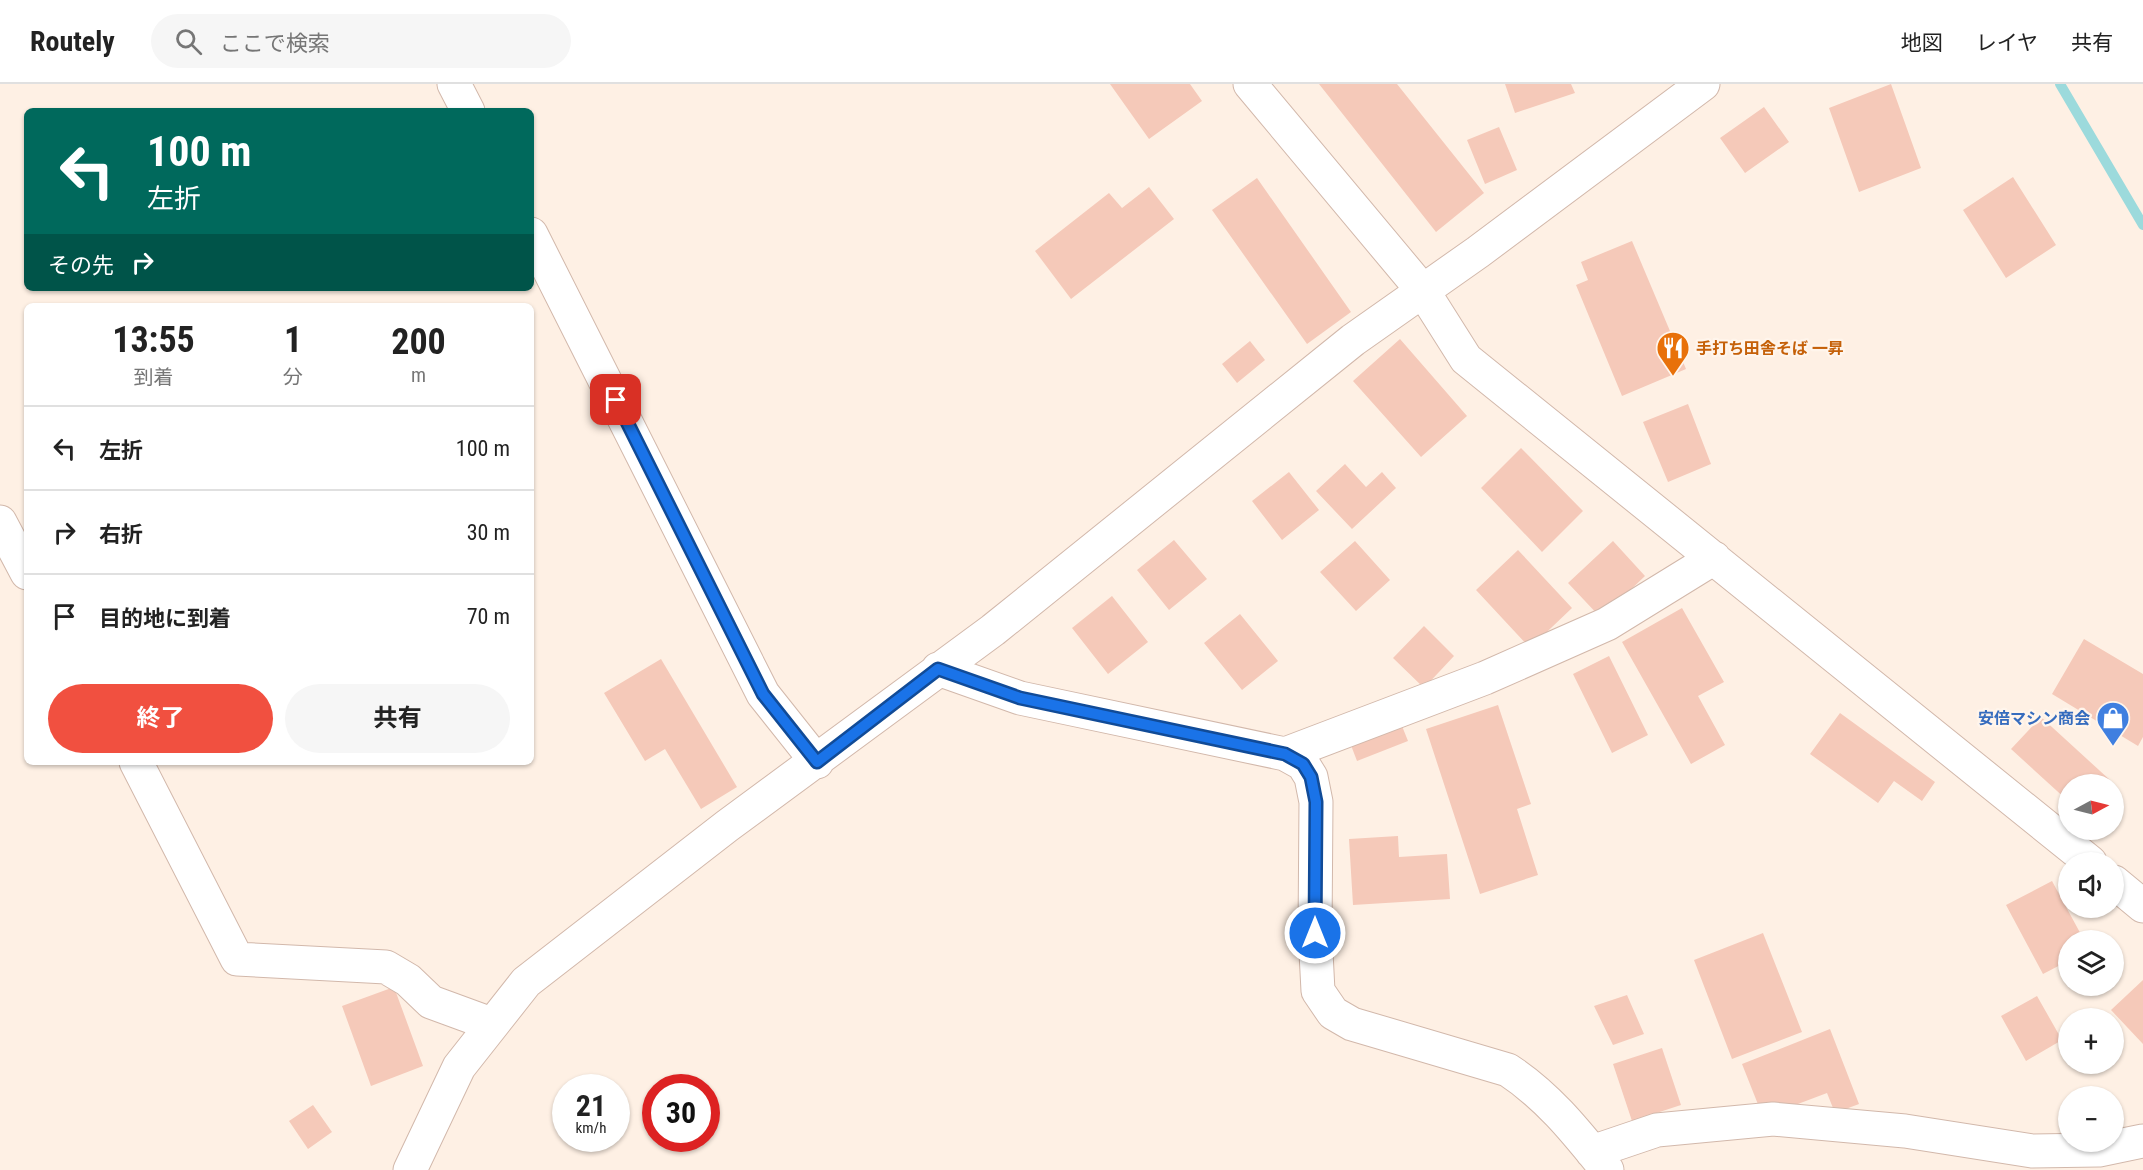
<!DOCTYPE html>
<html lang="ja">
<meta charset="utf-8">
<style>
:root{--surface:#fff;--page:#f6f6f6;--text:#222;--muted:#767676;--line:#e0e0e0;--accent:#f15040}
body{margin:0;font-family:"Roboto Condensed","Noto Sans JP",sans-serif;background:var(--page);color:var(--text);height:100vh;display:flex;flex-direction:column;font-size:22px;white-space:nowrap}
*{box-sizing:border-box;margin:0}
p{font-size:20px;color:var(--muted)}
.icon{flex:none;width:33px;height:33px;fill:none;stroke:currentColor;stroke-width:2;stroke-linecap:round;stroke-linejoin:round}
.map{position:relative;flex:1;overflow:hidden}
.sheet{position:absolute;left:24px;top:219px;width:510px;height:462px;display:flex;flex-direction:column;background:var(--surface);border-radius:9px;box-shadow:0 2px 4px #0004}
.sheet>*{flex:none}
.hud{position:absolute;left:24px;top:24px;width:510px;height:183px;border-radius:9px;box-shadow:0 2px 4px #0004;background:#00695c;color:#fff;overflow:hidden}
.needle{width:39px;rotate:83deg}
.controls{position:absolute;left:2058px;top:690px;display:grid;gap:12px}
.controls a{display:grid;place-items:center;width:66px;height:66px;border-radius:50%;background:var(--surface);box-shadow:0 2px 4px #0004;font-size:30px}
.speed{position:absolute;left:552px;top:990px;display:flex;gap:12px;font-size:30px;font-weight:700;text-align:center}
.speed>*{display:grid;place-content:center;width:78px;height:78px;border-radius:50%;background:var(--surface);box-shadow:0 2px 4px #0004;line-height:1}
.speed small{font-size:15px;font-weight:400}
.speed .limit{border:9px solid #d22;background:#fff;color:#111}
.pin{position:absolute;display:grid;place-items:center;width:51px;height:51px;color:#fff;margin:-26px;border-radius:12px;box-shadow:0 3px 9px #0006}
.me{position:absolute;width:66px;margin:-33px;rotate:0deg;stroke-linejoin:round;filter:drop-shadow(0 0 4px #0008)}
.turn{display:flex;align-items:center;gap:21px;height:126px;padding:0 24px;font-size:27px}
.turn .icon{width:78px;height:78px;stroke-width:2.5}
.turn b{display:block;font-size:42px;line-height:51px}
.then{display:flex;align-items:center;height:57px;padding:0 24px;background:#0003;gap:12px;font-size:22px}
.eta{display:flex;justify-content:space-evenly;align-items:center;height:102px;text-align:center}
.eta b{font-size:36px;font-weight:700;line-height:42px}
.cta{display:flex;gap:12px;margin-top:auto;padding:12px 24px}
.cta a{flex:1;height:69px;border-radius:36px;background:var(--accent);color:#fff;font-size:24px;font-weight:700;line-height:69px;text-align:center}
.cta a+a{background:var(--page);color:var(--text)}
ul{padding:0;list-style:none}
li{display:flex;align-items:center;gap:18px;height:84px;padding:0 24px;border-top:2px solid var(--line)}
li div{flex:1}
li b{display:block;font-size:22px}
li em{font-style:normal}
header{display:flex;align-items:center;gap:36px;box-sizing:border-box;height:84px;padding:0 30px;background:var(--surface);border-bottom:2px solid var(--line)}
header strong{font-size:28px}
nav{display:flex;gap:33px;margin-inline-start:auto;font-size:21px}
.search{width:420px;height:54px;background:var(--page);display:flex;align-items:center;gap:15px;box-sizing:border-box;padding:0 21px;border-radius:33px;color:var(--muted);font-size:22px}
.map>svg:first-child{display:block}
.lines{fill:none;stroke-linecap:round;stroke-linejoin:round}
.stream{stroke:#9cdadc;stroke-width:10}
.building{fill:#f5c9b9}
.minor-casing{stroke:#d2b8ab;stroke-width:35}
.minor{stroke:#fff;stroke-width:33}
.route-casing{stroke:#114b97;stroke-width:15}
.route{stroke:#1a73e8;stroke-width:10}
.labels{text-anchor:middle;stroke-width:4.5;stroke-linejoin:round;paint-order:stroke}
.food-label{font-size:16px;font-weight:bold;fill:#c56008;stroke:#fff5ec;text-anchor:start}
.shop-label{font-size:16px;font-weight:bold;fill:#366cbe;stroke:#fff5ec;text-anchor:end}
</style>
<header>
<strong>Routely</strong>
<div class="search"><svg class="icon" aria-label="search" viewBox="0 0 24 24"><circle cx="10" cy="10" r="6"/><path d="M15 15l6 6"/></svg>ここで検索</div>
<nav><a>地図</a><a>レイヤ</a><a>共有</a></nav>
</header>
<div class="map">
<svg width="2143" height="1086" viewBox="0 0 2143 1086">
<rect width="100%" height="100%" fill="#fef0e4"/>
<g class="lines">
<path class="stream" d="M2060,0L2143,141"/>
</g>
<path class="building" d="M1110,0H1190L1202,17L1149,55Z
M1319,0H1397L1484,109L1436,148Z
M1505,0H1571L1575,9L1515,29Z
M1891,0L1921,84L1859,108L1829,24Z
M1764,23L1789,58L1745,89L1720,54Z
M1499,43L1517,86L1485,100L1467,56Z
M2013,93L2056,161L2006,194L1963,126Z
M1257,94L1351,228L1307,260L1212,126Z
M1149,103L1174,135L1071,215L1035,167L1109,109L1122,124Z
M1632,157L1686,285L1622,312L1576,201L1588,196L1581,178Z
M1400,255L1467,332L1421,373L1353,297Z
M1250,257L1265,276L1237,299L1222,280Z
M1688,320L1711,380L1668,398L1643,338Z
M1521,364L1583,427L1542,468L1481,404Z
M1345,380L1366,403L1382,388L1396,404L1352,445L1316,407Z
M1289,388L1319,426L1282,456L1252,417Z
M1174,456L1207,495L1169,526L1137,486Z
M1355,457L1390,496L1356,527L1320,488Z
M1613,457L1645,492L1601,534L1568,499Z
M1518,466L1572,524L1530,564L1476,506Z
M1112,512L1148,558L1108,590L1072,544Z
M1682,524L1724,598L1698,612L1725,661L1691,680L1622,558Z
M1240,530L1278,577L1242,606L1204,559Z
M1424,542L1454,572L1424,604L1393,574Z
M2084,555L2143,590V653L2138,662L2052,610Z
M1609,572L1648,651L1612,669L1573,590Z
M661,575L737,703L701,725L665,665L645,677L604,609Z
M1498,621L1531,720L1517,725L1538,791L1480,810L1426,645Z
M1840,629L1935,698L1922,717L1894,697L1878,719L1810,670Z
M2041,633L2111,697L2108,700H2068V717L2011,665Z
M1400,637L1408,657L1357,677L1349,656Z
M1398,752L1399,773L1447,770L1450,815L1353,821L1349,755Z
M2052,797L2084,856H2068V877L2043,890L2006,821Z
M1763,849L1802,948L1732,975L1694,876Z
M2143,896V960L2111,926Z
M394,903L423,982L371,1002L342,922Z
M1627,911L1644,950L1613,961L1594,922Z
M2037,912L2062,956L2026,977L2001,932Z
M1830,945L1859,1020L1835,1029L1827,1009L1763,1033L1742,980Z
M1662,964L1681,1021L1632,1037L1613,980Z
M313,1021L332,1048L308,1065L289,1037Z"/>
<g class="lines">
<g class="minor-casing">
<path id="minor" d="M454,0L468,27
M1250,0L1423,207L1466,275L2090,778
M531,150L763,610L817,678
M0,438L27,489
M938,585L1020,614L1285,670L1303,680L1311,693L1316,718L1315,849L1318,907L1333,929L1352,940L1508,986C1549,1013 1577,1049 1607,1086
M1285,670L1485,594L1607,540L1714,474
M136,678L237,875L386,883L408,896L431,918L491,940
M2114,798L2143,822
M1592,1068L1657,1046L1773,1035L1905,1047L2032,1067L2099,1066L2143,1057
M410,1086L459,983L526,898L727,742L993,546L1353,256L1478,168L1703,0"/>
</g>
<use href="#minor" class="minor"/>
</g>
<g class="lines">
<g class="route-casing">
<path id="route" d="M616,316L763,610L817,678L938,585L1020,614L1285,670L1303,680L1311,693L1316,718L1315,849"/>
</g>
<use href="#route" class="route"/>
</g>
<defs>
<g id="restaurant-pin" transform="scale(1.725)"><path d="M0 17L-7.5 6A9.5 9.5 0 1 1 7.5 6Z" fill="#e8710a" stroke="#fff5ec"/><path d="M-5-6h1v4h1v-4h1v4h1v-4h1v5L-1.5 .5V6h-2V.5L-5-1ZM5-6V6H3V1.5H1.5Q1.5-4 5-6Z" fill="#fff"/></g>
<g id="shop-pin" transform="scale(1.725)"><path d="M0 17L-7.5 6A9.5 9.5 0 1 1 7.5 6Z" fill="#3f7fe0" stroke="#fff5ec"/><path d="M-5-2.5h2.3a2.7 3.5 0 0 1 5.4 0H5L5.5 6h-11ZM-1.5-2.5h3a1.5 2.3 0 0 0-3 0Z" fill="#fff"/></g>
</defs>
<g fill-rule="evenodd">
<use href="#restaurant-pin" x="1673" y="264"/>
<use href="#shop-pin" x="2113" y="634"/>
</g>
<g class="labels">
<g class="food-label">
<text x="1696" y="270">手打ち田舎そば 一昇</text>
</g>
<g class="shop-label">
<text x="2090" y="640">安倍マシン商会</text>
</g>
</g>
</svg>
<div class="controls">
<a><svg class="needle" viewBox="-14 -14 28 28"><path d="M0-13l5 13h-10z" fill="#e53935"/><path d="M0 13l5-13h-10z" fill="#767676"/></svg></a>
<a><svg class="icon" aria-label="sound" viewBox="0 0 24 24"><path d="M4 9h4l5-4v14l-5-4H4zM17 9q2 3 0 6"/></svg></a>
<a><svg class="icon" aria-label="layers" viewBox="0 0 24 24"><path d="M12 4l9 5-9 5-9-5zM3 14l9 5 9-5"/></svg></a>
<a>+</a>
<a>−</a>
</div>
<div class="speed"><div>21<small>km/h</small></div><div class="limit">30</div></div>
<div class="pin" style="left:616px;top:316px;background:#d93025"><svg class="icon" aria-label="arrive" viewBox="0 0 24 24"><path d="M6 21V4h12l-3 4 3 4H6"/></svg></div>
<svg class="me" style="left:1315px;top:849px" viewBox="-20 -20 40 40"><circle r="17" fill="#1a73e8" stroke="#fff" stroke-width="3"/><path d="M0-11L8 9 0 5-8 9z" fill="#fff"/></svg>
<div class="hud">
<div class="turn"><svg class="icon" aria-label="left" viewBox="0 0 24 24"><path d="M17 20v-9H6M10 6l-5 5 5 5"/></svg><div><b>100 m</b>左折</div></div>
<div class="then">その先<svg class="icon" aria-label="right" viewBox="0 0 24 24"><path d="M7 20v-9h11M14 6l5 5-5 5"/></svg></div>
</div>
<section class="sheet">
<div class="eta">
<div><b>13:55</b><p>到着</p></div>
<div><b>1</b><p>分</p></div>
<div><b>200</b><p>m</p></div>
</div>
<ul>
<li><svg class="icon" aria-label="left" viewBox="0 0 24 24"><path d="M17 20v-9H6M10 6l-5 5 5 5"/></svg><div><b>左折</b></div><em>100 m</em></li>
<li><svg class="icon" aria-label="right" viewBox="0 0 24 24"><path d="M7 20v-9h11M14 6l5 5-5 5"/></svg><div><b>右折</b></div><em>30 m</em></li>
<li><svg class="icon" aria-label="arrive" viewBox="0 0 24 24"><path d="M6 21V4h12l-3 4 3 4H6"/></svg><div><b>目的地に到着</b></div><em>70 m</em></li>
</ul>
<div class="cta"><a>終了</a><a>共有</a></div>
</section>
</div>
